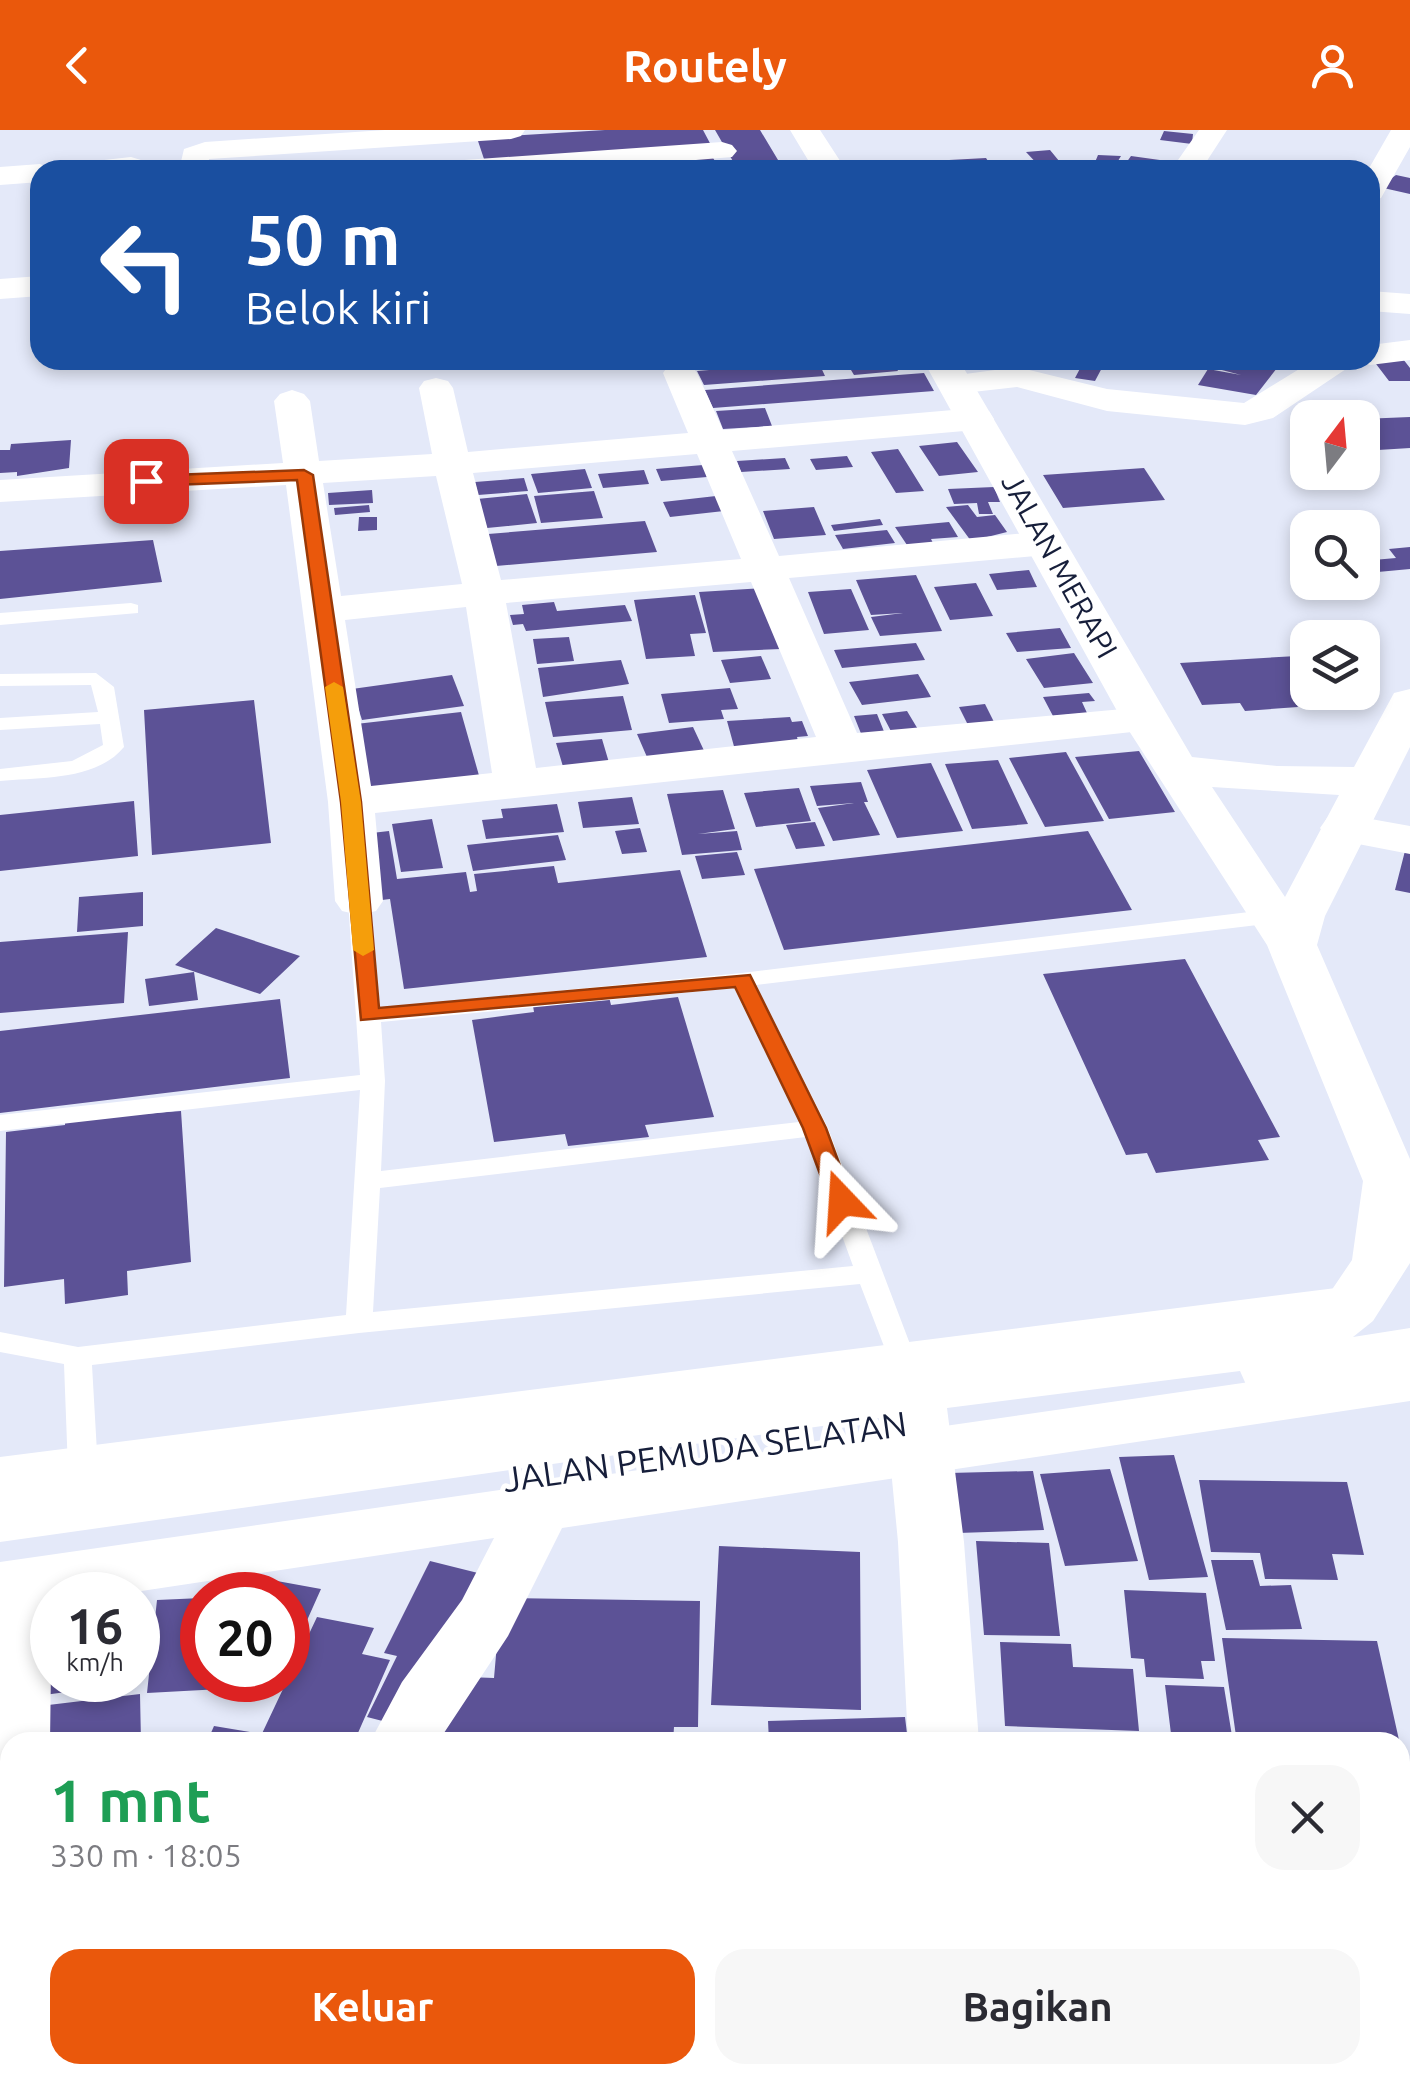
<!DOCTYPE html>
<html lang="id">
<meta charset="utf-8">
<style>
:root{--surface:#fff;--page:#f7f7f7;--text:#2b2b33;--muted:#7c7c81;--accent:#ea580c}
body{margin:0;font-family:Ubuntu,sans-serif;background:var(--page);color:var(--text);height:100vh;display:flex;flex-direction:column;font-size:38px;white-space:nowrap}
*{box-sizing:border-box;margin:0}
p{font-size:32px;color:var(--muted)}
.icon{flex:none;width:55px;height:55px;fill:none;stroke:currentColor;stroke-width:2;stroke-linecap:round;stroke-linejoin:round}
.map{position:relative;flex:1;overflow:hidden}
.details{position:absolute;left:0px;top:1602px;width:1410px;height:352px;display:flex;flex-direction:column;background:var(--surface);border-radius:30px 30px 0 0;box-shadow:0 5px 15px #0003}
.details>*{flex:none}
.top-card{position:absolute;left:30px;top:30px;width:1350px;height:210px;border-radius:30px;box-shadow:0 5px 15px #0003;background:#1a4fa0;color:#fff;overflow:hidden}
.needle{width:65px;rotate:16deg}
.buttons{position:absolute;left:1290px;top:270px;display:grid;gap:20px}
.buttons a{display:grid;place-items:center;width:90px;height:90px;border-radius:20px;background:var(--surface);box-shadow:0 5px 15px #0003;font-size:50px}
.speed{position:absolute;left:30px;top:1442px;display:flex;gap:20px;font-size:50px;font-weight:700;text-align:center}
.speed>*{display:grid;place-content:center;width:130px;height:130px;border-radius:50%;background:var(--surface);box-shadow:0 5px 15px #0003;line-height:1}
.speed small{font-size:25px;font-weight:400}
.speed .limit{border:15px solid #d22;background:#fff;color:#111}
.pin{position:absolute;display:grid;place-items:center;width:85px;height:85px;color:#fff;margin:-42px;border-radius:20px;box-shadow:0 5px 15px #0006}
.me{position:absolute;width:110px;margin:-55px;rotate:340deg;stroke-linejoin:round;filter:drop-shadow(0 0 8px #0008)}
.turn{display:flex;align-items:center;gap:35px;height:210px;padding:0 50px;font-size:45px}
.turn .icon{width:130px;height:130px;stroke-width:2.5}
.turn b{display:block;font-size:70px;line-height:85px}
.round{display:grid;place-items:center;flex:none;width:105px;height:105px;border-radius:30px;background:var(--page)}
.head{display:flex;align-items:center;justify-content:space-between;height:170px;padding:0 50px}
h1{font-size:60px;font-weight:700;line-height:75px;color:#1e9e55}
.action{display:flex;gap:20px;margin-top:auto;padding:20px 50px}
.action a{flex:1;height:115px;border-radius:30px;background:var(--accent);color:#fff;font-size:40px;font-weight:700;line-height:115px;text-align:center}
.action a+a{background:var(--page);color:var(--text)}
header{display:flex;justify-content:space-between;align-items:center;height:130px;padding:0 50px;background:var(--accent);color:#fff;font-size:45px;font-weight:700}
.map>svg:first-child{display:block}
.building{fill:#5c5296}
.lines{fill:none;stroke-linecap:round;stroke-linejoin:round}
.lane{fill:#fff;fill-rule:evenodd}
.street{fill:#fff;fill-rule:evenodd}
.secondary{fill:#fff;fill-rule:evenodd}
.route{fill:#ea580c;stroke:#983908;stroke-width:2.5}
.slow{fill:#f59e0b}
.labels{text-anchor:middle;stroke-width:10;stroke-linejoin:round;paint-order:stroke}
.far-street-label{font-size:30px;fill:#161e3a;stroke:#fff}
.street-label{font-size:35px;fill:#161e3a;stroke:#fff}
</style>
<header><svg class="icon" aria-label="back" viewBox="0 0 24 24"><path d="M15 5l-7 7 7 7"/></svg>Routely<svg class="icon" aria-label="person" viewBox="0 0 24 24"><circle cx="12" cy="8" r="4"/><path d="M4 21q1-7 8-7t8 7"/></svg></header>
<div class="map">
<svg width="1410" height="1953" viewBox="0 0 1410 1953">
<rect width="100%" height="100%" fill="#e4e9f9"/>
<path class="building" d="M605,0H703L712,17L485,32L477,8Z
M715,0H760L784,40H738Z
M1164,1L1193,4L1192,14L1160,10Z
M1050,20L1064,37L1041,38L1026,22Z
M1098,25L1121,26L1113,39L1093,37Z
M712,26L720,40H540Z
M1131,26L1167,31L1159,40H1121Z
M986,28L994,40H916L912,32Z
M1205,30L1243,36L1239,40H1197Z
M1396,45L1410,48V64L1379,57Z
M1403,229L1410,238V251H1389L1373,230Z
M845,230H892L898,241L854,245Z
M1225,230H1235L1277,238L1256,265L1198,255L1208,239L1241,245L1218,239Z
M818,231L825,246L704,255L697,241Z
M1084,231L1104,234L1095,251L1075,248Z
M924,243L934,261L713,278L705,260Z
M765,278L772,296L723,299L716,281Z
M1410,287V318L1362,321V289Z
M71,310L69,338L17,346V342L0,343V320H10L11,314Z
M957,312L978,342L939,346L919,316Z
M898,319L924,361L896,363L871,322Z
M847,326L853,337L816,340L810,329Z
M785,328L790,339L741,342L737,331Z
M703,335L707,347L661,351L656,339Z
M1144,338L1165,370L1063,378L1043,345Z
M585,339L592,358L538,363L531,344Z
M644,340L649,354L603,358L598,344Z
M524,348L528,361L478,365L475,352Z
M994,357L1000,372H988L993,384H979L977,373L954,374L948,359Z
M372,360L373,373L329,375L328,363Z
M594,361L603,388L541,393L534,366Z
M527,364L537,393L487,398L477,369Z
M716,366L724,381L670,387L663,372Z
M369,375L370,382L335,385L334,378Z
M968,375L977,387L995,385L1007,402L971,411L946,377Z
M814,377L826,405L774,409L763,381Z
M359,387H377V400L358,401Z
M880,389L883,395L834,401L831,395Z
M645,391L657,422L496,436L488,404Z
M949,392L958,407L931,409L936,419L911,421L895,397Z
M887,400L895,413L843,419L835,405Z
M153,410L162,452L0,469V421Z
M1410,417V439L1367,443L1362,438V431L1396,428L1389,419Z
M1029,440L1037,457L997,460L989,444Z
M916,445L942,501L880,506L871,487L903,483L871,485L856,450Z
M976,453L993,486L950,490L934,457Z
M765,458L781,519L713,522L699,462Z
M851,459L869,500L824,504L808,462Z
M695,465L706,503L690,504L695,526L646,529L634,470Z
M554,472L557,481L625,475L632,491L526,501L523,494L513,495L510,485L524,484L522,475Z
M1060,498L1071,518L1017,522L1006,503Z
M569,507L574,531L537,534L533,509Z
M916,513L925,530L842,538L834,520Z
M1074,523L1093,553L1044,558L1026,529Z
M761,526L771,549L730,553L721,530Z
M1297,526L1308,545V562H1318L1321,568L1293,569L1298,577L1245,581L1240,573L1202,575L1180,533Z
M621,530L629,554L543,567L538,538Z
M918,544L931,567L862,575L849,552Z
M452,545L464,576L362,590L352,559Z
M730,558L738,579L721,580L724,589L669,593L661,564Z
M1089,563L1095,571L1082,572L1087,583L1053,586L1043,567Z
M623,566L632,600L553,607L545,572Z
M254,570L271,713L152,725L144,580Z
M985,574L996,596L970,599L959,577Z
M907,581L919,601L893,605L882,584Z
M461,582L480,649L372,662L356,594Z
M877,584L885,604L862,606L854,586Z
M790,587L792,592L802,591L808,606L797,607L799,615L735,620L727,591Z
M693,597L707,627L650,634L637,604Z
M602,609L610,636L564,640L556,613Z
M1139,621L1175,682L1109,689L1075,627Z
M1066,622L1104,691L1045,697L1009,628Z
M998,630L1028,694L972,699L945,634Z
M931,633L963,701L897,708L867,640Z
M861,652L868,672H864L880,705L833,711L818,678L854,673L817,676L810,656Z
M799,658L811,691L756,697L744,663Z
M723,660L735,699L698,704L737,701L742,720L682,725L667,664Z
M632,667L639,694L583,698L578,672Z
M134,671L138,726L0,741V685Z
M557,674L564,702L486,709L482,690L503,688L501,679Z
M432,689L443,738L401,742L392,694Z
M815,692L825,716L796,719L786,695Z
M640,698L647,722L622,724L615,701Z
M389,701L397,749L466,742L470,762L477,761L474,744L554,736L558,753L680,740L707,827L404,859L390,769L374,771L363,704Z
M1088,701L1132,780L784,820L754,739Z
M558,705L566,730L473,741L467,715Z
M1406,717L1410,718V763L1395,760Z
M737,722L745,745L702,749L695,726Z
M143,762V796L77,802L79,767Z
M216,798L300,826L260,864L175,835Z
M128,802L124,873L0,883V812Z
M1185,829L1280,1007L1258,1010L1269,1030L1156,1043L1147,1023L1126,1025L1043,844Z
M194,842L198,870L149,876L145,849Z
M609,867L611,875L678,867L714,987L645,995L649,1007L568,1016L565,1004L494,1012L472,890L534,882L533,876Z
M280,869L290,948L0,983V901Z
M181,981L191,1132L127,1141L128,1165L65,1174L64,1149L4,1157L6,1002L65,995V990Z
M1174,1325L1208,1447L1149,1450L1119,1327Z
M1110,1339L1138,1431L1065,1436L1040,1344Z
M1033,1341L1044,1400L958,1403L949,1343Z
M1199,1350L1347,1352L1364,1425L1332,1424L1338,1450L1265,1449L1260,1423L1211,1422Z
M976,1411L1049,1413L1060,1506L984,1505Z
M719,1416L860,1422L861,1580L711,1575Z
M1211,1430H1253L1260,1456L1291,1455L1302,1499L1226,1500Z
M430,1431L490,1446L402,1596L367,1587L397,1526L384,1523Z
M266,1449L321,1459L296,1515L288,1513V1465H259Z
M1124,1460L1206,1463L1215,1531H1201L1204,1549L1146,1547L1144,1529L1131,1528Z
M202,1468V1550H221V1559L147,1563L157,1470Z
M501,1468L700,1471L698,1597H674L673,1612H432L438,1566L468,1547L494,1548Z
M317,1487L374,1498L362,1524L390,1530L354,1612H258Z
M52,1490V1550L138,1552L30,1567L32,1492Z
M1222,1508L1377,1511L1399,1610L1236,1606Z
M1000,1512L1071,1514L1073,1537L1133,1539L1139,1601L1005,1596Z
M1165,1555L1224,1557L1233,1612H1172Z
M140,1564L141,1612H39L40,1576Z
M905,1587L908,1612H769L768,1591Z
M214,1596L250,1602L246,1612H207Z
M1400,1764L1410,1767V1870L1400,1867Z
M1400,1882L1410,1884L1401,1923H1400Z
M449,1945H588L586,1953H481Z
M602,1945H678L676,1953H608L609,1948Z
M781,1945H936L935,1953H779Z
M1226,1945H1394L1391,1953H1226Z"/>
<g class="lines">
<path class="lane" d="M131,473L138,475V483L0,495V483Z
M96,543L114,557L124,617C96,651 40,647 0,651V639L72,631L103,615L100,594L0,600V588L98,582L91,555L0,556V544Z
M359,764L370,771L380,878L742,843L1274,779L1285,786L1274,793L756,855L828,998L921,1243L917,1250H897L860,1154L359,1203L92,1235L98,1340L93,1348L83,1351L73,1348L68,1340L64,1234L0,1222V1202L78,1217L346,1185L360,960L0,1001V985L360,945L348,771ZM734,858L799,992L381,1041L385,951L381,892ZM806,1007L853,1136L373,1182L380,1058Z"/>
<path class="street" d="M385,0H525L521,6L511,9L209,29V40H179L184,19L205,12Z
M1199,0H1227L1201,40H1171Z
M1391,0H1410V17L1381,68L1370,71L1368,40Z
M722,12L732,15L737,21L732,27L576,40H435L440,34L450,31Z
M131,27L141,30L146,36L143,40H63L68,34Z
M40,34L53,40H40V52L0,55V37Z
M40,146V166L0,169V149Z
M1370,161L1410,164V184L1370,181Z
M1410,210V230L1370,235L1356,230H1370V215Z
M1314,230H1354L1349,237L1273,288L1245,295L1107,281L1017,257L955,264L943,261L938,254L943,247L1017,237L1107,259L1244,273Z
M680,233L692,236L697,243L723,300L976,278L989,281L994,289L989,297L976,300L732,321L779,426L1047,401L1061,405L1066,413L1061,421L1047,425L789,448L857,603L1145,577L1160,581L1167,590L1160,599L375,683L383,771L376,781L359,785L342,781L335,771L328,672L286,355L0,372V350L283,333L274,271L280,264L292,260L304,264L310,271L319,331L432,324L419,258L424,251L436,248L448,251L453,258L468,322L688,303L663,243L668,236ZM697,324L741,429L501,450L473,343ZM436,346L462,454L341,466L323,353ZM751,452L816,607L536,638L506,473ZM466,477L492,643L371,656L345,490Z
M1343,684L1410,696V724L1327,708L1320,698L1327,688Z
M1352,1156L1372,1162L1381,1176L1372,1190L1352,1196L0,1373V1327Z
M1410,1229V1271L562,1398L508,1506L438,1612H370L402,1552L462,1470L494,1408L115,1465H52L50,1612H10V1638L0,1635V1432Z
M1400,1679L1410,1682V1742L1400,1739Z
M10,1733V1938L5,1940L0,1938V1736Z
M274,1945H350L348,1953H272Z
M354,1945H460L463,1953H357Z"/>
<path class="secondary" d="M790,0H820L846,40H814Z
M923,230H959L1192,627L1277,636L1354,637L1394,563L1410,559V617L1325,786L1317,815L1410,1029V1133L1373,1191L1353,1207L1410,1198V1242L1270,1265L1248,1259L1240,1241L947,1278L964,1412L979,1612H908L898,1412L886,1287L0,1412V1362L914,1237L1277,1193L1302,1184L1331,1161L1352,1130L1363,1051L1267,815L1122,590ZM1212,657L1339,665L1285,767Z
M968,1945H1062L1066,1953H972Z"/>
</g>
<path class="route" d="M304,340L313,345L361,672L379,878L750,845L826,998L853,1071L850,1077H833L830,1071L803,998L735,857L361,890L341,672L297,350L146,356L138,351L146,346Z"/>
<path class="slow" d="M334,552L343,557L361,672L374,820L363,826L353,820L341,672L325,557Z"/>
<g class="labels">
<g class="far-street-label">
<text transform="translate(1059 436) rotate(61)" y="10">JALAN MERAPI</text>
</g>
<g class="street-label">
<text transform="translate(705 1322) rotate(-8)" y="12">JALAN PEMUDA SELATAN</text>
</g>
</g>
</svg>
<div class="buttons">
<a><svg class="needle" viewBox="-14 -14 28 28"><path d="M0-13l5 13h-10z" fill="#e53935"/><path d="M0 13l5-13h-10z" fill="#7c7c81"/></svg></a>
<a><svg class="icon" aria-label="search" viewBox="0 0 24 24"><circle cx="10" cy="10" r="6"/><path d="M15 15l6 6"/></svg></a>
<a><svg class="icon" aria-label="layers" viewBox="0 0 24 24"><path d="M12 4l9 5-9 5-9-5zM3 14l9 5 9-5"/></svg></a>
</div>
<div class="speed"><div>16<small>km/h</small></div><div class="limit">20</div></div>
<div class="pin" style="left:146px;top:351px;background:#d93025"><svg class="icon" aria-label="arrive" viewBox="0 0 24 24"><path d="M6 21V4h12l-3 4 3 4H6"/></svg></div>
<svg class="me" style="left:842px;top:1071px" viewBox="-20 -20 40 40"><path d="M0-17L14 15 0 8-14 15z" fill="#ea580c" stroke="#fff" stroke-width="4"/></svg>
<div class="top-card">
<div class="turn"><svg class="icon" aria-label="left" viewBox="0 0 24 24"><path d="M17 20v-9H6M10 6l-5 5 5 5"/></svg><div><b>50 m</b>Belok kiri</div></div>
</div>
<section class="details">
<div class="head"><div><h1>1 mnt</h1><p>330 m · 18:05</p></div><a class="round"><svg class="icon" aria-label="close" viewBox="0 0 24 24"><path d="M6 6l12 12M18 6L6 18"/></svg></a></div>
<div class="action"><a>Keluar</a><a>Bagikan</a></div>
</section>
</div>
